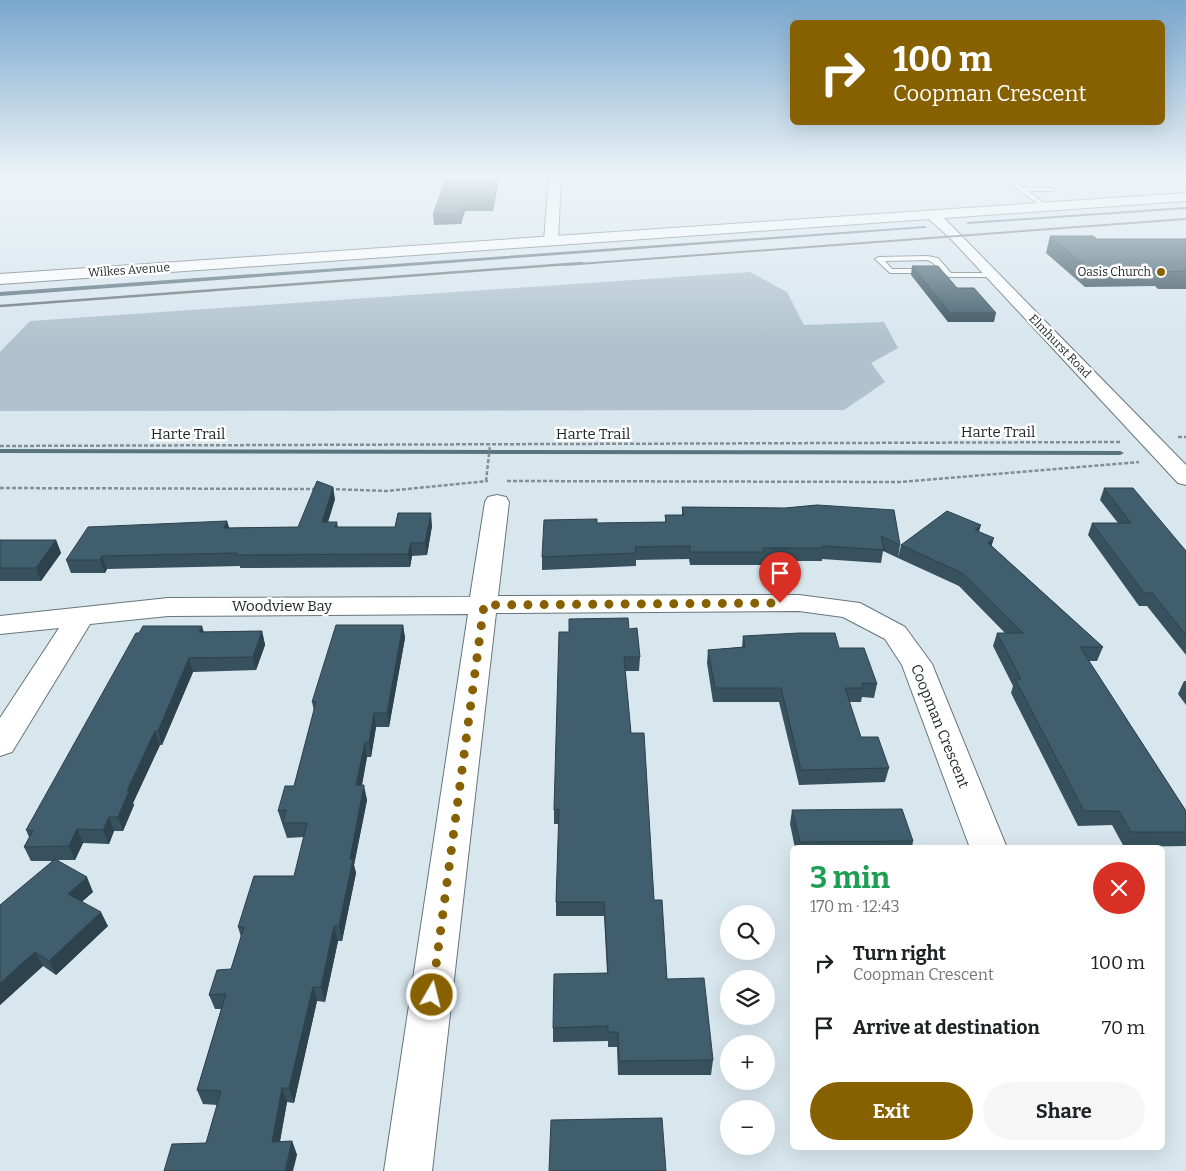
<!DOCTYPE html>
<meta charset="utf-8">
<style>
:root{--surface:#fff;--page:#f6f6f6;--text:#202124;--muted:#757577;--accent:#876100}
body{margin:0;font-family:Bitter,serif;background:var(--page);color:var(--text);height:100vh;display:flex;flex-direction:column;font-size:19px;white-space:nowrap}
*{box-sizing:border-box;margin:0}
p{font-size:16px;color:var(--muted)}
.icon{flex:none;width:28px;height:28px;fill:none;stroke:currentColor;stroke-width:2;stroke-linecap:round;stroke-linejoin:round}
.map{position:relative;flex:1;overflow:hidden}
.drawer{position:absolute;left:790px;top:845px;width:375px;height:305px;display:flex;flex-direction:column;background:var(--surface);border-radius:8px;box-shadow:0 5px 20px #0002}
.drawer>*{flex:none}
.banner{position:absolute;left:790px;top:20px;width:375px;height:105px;border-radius:8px;box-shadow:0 5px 20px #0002;background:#876100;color:#fff;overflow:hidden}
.buttons{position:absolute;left:720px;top:905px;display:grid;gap:10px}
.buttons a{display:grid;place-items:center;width:55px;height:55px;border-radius:50%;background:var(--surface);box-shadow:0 5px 20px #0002;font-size:25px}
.pin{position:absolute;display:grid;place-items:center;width:42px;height:42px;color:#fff;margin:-51px -21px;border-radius:50% 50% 50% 0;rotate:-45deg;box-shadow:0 0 5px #0007}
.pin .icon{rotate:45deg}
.me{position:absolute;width:55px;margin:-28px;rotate:8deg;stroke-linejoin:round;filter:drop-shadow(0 0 4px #0008)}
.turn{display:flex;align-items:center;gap:18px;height:105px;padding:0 20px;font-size:22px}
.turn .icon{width:65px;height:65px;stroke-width:2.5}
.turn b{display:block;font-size:35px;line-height:42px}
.round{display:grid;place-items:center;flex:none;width:52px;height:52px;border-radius:26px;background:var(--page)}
.summary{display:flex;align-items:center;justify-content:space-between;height:85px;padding:0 20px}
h1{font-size:30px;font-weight:700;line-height:38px;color:#1e9e55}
.cta{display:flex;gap:10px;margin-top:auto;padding:10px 20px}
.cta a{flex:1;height:58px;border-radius:30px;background:var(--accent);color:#fff;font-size:20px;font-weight:700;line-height:58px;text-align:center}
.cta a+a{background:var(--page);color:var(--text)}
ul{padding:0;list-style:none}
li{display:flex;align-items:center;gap:15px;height:65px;padding:0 20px}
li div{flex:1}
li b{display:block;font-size:19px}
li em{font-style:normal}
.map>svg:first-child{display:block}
.green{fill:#afc2cd}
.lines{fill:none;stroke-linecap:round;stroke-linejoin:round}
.stream{fill:#5b727f;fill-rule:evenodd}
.lane-casing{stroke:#68757c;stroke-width:2}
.street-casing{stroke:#68757c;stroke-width:2}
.secondary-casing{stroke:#68757c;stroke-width:2}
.path{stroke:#848e94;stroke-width:2.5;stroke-dasharray:4 2;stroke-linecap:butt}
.lane{fill:#fff;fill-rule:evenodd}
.street{fill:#fff;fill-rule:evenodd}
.secondary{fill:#fff;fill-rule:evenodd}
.rail-far1{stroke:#6d767b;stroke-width:2}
.rail{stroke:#6d767b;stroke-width:2.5}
.wall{fill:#37515e}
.shaded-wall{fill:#2d424c}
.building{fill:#405e6d;stroke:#2d424c}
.route{stroke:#876100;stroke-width:9;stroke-dasharray:0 16.2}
.poi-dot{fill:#876100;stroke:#fff;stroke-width:2}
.labels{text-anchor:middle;stroke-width:5;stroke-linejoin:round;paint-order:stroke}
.far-street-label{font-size:12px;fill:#1f2427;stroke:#fff}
.far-poi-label{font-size:12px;fill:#1f2427;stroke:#fff;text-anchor:end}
.street-label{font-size:15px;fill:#1f2427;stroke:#fff}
</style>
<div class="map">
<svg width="1186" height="1171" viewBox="0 0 1186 1171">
<rect width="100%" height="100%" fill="#d8e6ee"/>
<path class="green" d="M750,272L787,292L804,325L884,322L898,348L871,363L885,382L844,410L0,411V352L30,321Z"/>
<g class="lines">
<path class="stream" d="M1186,207V209L968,224L966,223L968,222Z
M926,226V228H924L0,296V292Z
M0,449L1120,451L1124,453L1120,455L0,453Z"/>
<g class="lane-casing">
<path id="lane" d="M1001,177H1008L1022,187L1054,188L1052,191H1028L1049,207L1044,208Z
M927,256L938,258L951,273H992L996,275L992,277H949L943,273H890L875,259L879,257ZM927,260L932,262L939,269H892L885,261Z"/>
</g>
<g class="street-casing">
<path id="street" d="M549,177H561L558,241L551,245L544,241Z
M497,495L506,497L509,502L498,596L799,595L860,603L905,627L932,664L1007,848H970L902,665L885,639L843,617L799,611L496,613L432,1171H384L468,614L168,616L90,624L12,752L0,756V718L59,628L0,634V616L168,598L470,597L485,502L488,497Z"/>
</g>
<g class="secondary-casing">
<path id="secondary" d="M1186,193V201L944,218L1186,465V485L1178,483L951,239L929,219L0,284V274Z"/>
</g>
<path class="path" d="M1178,437H1186
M0,446L1122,442
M486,481L490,445
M507,481L900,482L1139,462
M0,488L316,489
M330,489L387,491L488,481"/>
<use href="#lane" class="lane"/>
<use href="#street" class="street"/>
<use href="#secondary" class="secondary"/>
<path class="rail-far1" d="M565,265L1186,219"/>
<path class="rail" d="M0,306L582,263"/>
</g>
<path class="wall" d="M499,177L493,211H465L461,224L434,225L433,215Z
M1050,236L1097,239H1186V289H1158L1155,286L1085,287L1046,253Z
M912,266L957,288L996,313L994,322H948L911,275Z
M1104,488L1186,551V655L1147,606H1139L1088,535L1092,523H1118L1100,500Z
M335,499L328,522H337L338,527H395L432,526L427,555L412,556L410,567L240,568V566L107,569L105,573H71L66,560L227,521L229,528L298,527Z
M817,505L900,545L898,558L883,551L881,563L822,559V561H763V565H690L689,559L636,560V566L542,570V557L597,523L665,522V515H682V507L785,508Z
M979,532L992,546L1103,647L1097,661H1089L1186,811V846L1124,847L1112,825L1078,826L1011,693L1013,686L993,646L997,633H1005L959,586L898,558L901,545Z
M0,540H56L61,553L41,581H0Z
M403,625L405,638L389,727H376L371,757H367L362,785L367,800L354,865L356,873L342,941H338L325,1002L317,1001L294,1103L287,1102L280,1142L292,1141L297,1155L206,1143L217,1105L203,1104L197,1090L221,1009H215L209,995L231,969L241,937L238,927L294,876L304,837L287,838L278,811L294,786L314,711L312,702Z
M629,629L640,657L639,671H625L631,733L654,900L667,979L713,1060L711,1075H618L617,1047H608V1041L553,1042V1028L607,973L604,916H556V902L559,824H554V810L569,632Z
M262,631L265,645L256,670L193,672L162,745H160L133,803L134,805L123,831H114L109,844L83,843L75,860H58L93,892L82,901L108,926L56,975L43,966L0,1005L53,861H31L24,847L29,837L26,830L204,632Z
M743,636L839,648L877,684L874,698L862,697L861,702H849L861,737L889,768L885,782L799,785L779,702H713L707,663L708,650L742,647Z
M1184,681H1186V705L1178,694Z
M792,810L913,841L912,848H795L790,824Z"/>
<path class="shaded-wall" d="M497,177H499L493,211V202Z
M464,202L465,211L461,224V215Z
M333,487L335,499L324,535L322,522Z
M431,513L432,526L427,555L425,543Z
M227,521L231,534L224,528Z
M981,525L977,538L975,530Z
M994,538L990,551L988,543Z
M56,540L61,553L41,581L36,568Z
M411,543L412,556L410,567L408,554Z
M102,556L107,569L105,573L100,560Z
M403,625L405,638L389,727L387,713Z
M202,626L206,639L199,632Z
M262,631L265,645L256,670L253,657Z
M189,658L193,672L162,745L158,731Z
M374,713L376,727L371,757L369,742Z
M155,731L160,745L133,803L134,805L123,831L118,817L127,791Z
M365,743L367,757L359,800L356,785Z
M364,785L367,800L354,865L356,873L342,941L339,926L350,859Z
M109,817L114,831L109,844L103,830Z
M77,829L83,843L75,860L69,846Z
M87,877L93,892L75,908L68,894Z
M101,912L108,926L56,975L49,961Z
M334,926L338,941L325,1002L321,987Z
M35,952L43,966L0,1005V983Z
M313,987L317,1001L294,1103L289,1088Z
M282,1088L287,1102L277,1156L272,1142Z
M292,1141L297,1155L293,1171H285Z"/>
<path class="building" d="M446,177H497L493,202H464L461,215H433Z
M1050,236H1093L1097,239H1186V271L1164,272L1160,269L1090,270Z
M912,266H938L957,288H974L996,313H950Z
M317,481L333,487L322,522H337L335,527H395L398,513H431L425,543H411L408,554L237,555V553L102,556L100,560H66L88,527L227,521L224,528L298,527Z
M1104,488H1133L1186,551V635L1152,593H1144L1092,523H1131Z
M817,505L894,510L900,545L881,536L884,550L823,546L824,548H763L764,552H690V546L635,547L636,553L542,557L544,520L597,519V523L666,522L665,515H684L682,507L785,508Z
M947,511L981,525L975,530L994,538L988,543L1103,647H1080L1186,811V832H1131L1119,811H1084L1015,679H1021L997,633H1023L962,573L901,545Z
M0,540H56L36,568H0Z
M628,618L629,629L637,628L640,657H624L631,733H644L654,900H662L667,979L704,978L713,1060L619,1061L618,1032H608V1026L553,1028L554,974L608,973L604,902H556L559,809L554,810L559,632H569V619Z
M336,625H403L387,713H374L369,742L365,743L356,785H364L350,859H353L339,926H334L321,987H313L289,1088H282L272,1142L292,1141L285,1171H164L172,1144L206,1143L221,1091L197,1090L226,994L209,995L217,970L231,969L244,927H238L254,876H294L307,823H283L286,810L278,811L285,786H294L316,702H312Z
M143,626H202L199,632L262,631L253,657L189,658L158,731H155L127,791H129L118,817H109L103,830L77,829L69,846L24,847L33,831L26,830L136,633H139Z
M800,633H835L839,648H864L877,684L862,683L863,688H845L861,737H878L889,768L801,770L781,688H715L708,650L745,647L743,636Z
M902,809L913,841L800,842L792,810Z
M55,859L87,877L68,894L101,912L49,961L35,952L0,983V905Z
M662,1118L666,1171H549L551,1120Z"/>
<linearGradient id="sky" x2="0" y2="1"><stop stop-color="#7aa7cd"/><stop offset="0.52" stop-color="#edf4f7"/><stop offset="1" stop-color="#edf4f7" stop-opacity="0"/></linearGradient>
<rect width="1186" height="341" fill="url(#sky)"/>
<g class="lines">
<path class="route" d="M432,995L484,605L780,603"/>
</g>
<circle class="poi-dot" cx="1161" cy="272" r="5"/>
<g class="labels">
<g class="far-street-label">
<text transform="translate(129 270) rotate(-4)" y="4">Wilkes Avenue</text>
<text transform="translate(1060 346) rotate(46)" y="4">Elmhurst Road</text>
</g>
<g class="far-poi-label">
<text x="1151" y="276">Oasis Church</text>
</g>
<g class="street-label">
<text x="998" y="437">Harte Trail</text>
<text x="188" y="439">Harte Trail</text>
<text x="593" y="439">Harte Trail</text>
<text x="282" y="611">Woodview Bay</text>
<text transform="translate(940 726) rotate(68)" y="5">Coopman Crescent</text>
</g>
</g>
</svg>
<div class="buttons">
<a><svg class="icon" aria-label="search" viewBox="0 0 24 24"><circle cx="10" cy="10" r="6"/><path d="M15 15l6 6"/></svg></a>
<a><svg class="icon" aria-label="layers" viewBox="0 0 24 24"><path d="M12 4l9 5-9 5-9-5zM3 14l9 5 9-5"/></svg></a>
<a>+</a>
<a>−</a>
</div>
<div class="pin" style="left:780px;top:603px;background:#d93025"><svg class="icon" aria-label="arrive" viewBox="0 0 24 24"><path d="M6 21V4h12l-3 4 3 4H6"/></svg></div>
<svg class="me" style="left:432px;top:995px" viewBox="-20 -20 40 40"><circle r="17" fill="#876100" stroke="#fff" stroke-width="3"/><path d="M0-11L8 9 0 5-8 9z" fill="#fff"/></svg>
<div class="banner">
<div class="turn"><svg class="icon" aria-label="right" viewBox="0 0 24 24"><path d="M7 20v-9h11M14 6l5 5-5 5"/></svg><div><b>100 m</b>Coopman Crescent</div></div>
</div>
<section class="drawer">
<div class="summary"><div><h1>3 min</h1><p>170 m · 12:43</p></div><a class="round" style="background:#d93025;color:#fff"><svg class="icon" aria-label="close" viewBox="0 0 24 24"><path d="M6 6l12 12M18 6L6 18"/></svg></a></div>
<ul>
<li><svg class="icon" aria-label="right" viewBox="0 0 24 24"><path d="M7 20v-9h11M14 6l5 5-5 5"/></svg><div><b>Turn right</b><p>Coopman Crescent</p></div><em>100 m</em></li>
<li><svg class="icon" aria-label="arrive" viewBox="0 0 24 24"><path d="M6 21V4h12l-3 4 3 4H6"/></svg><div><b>Arrive at destination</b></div><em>70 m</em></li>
</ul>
<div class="cta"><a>Exit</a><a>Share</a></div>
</section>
</div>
